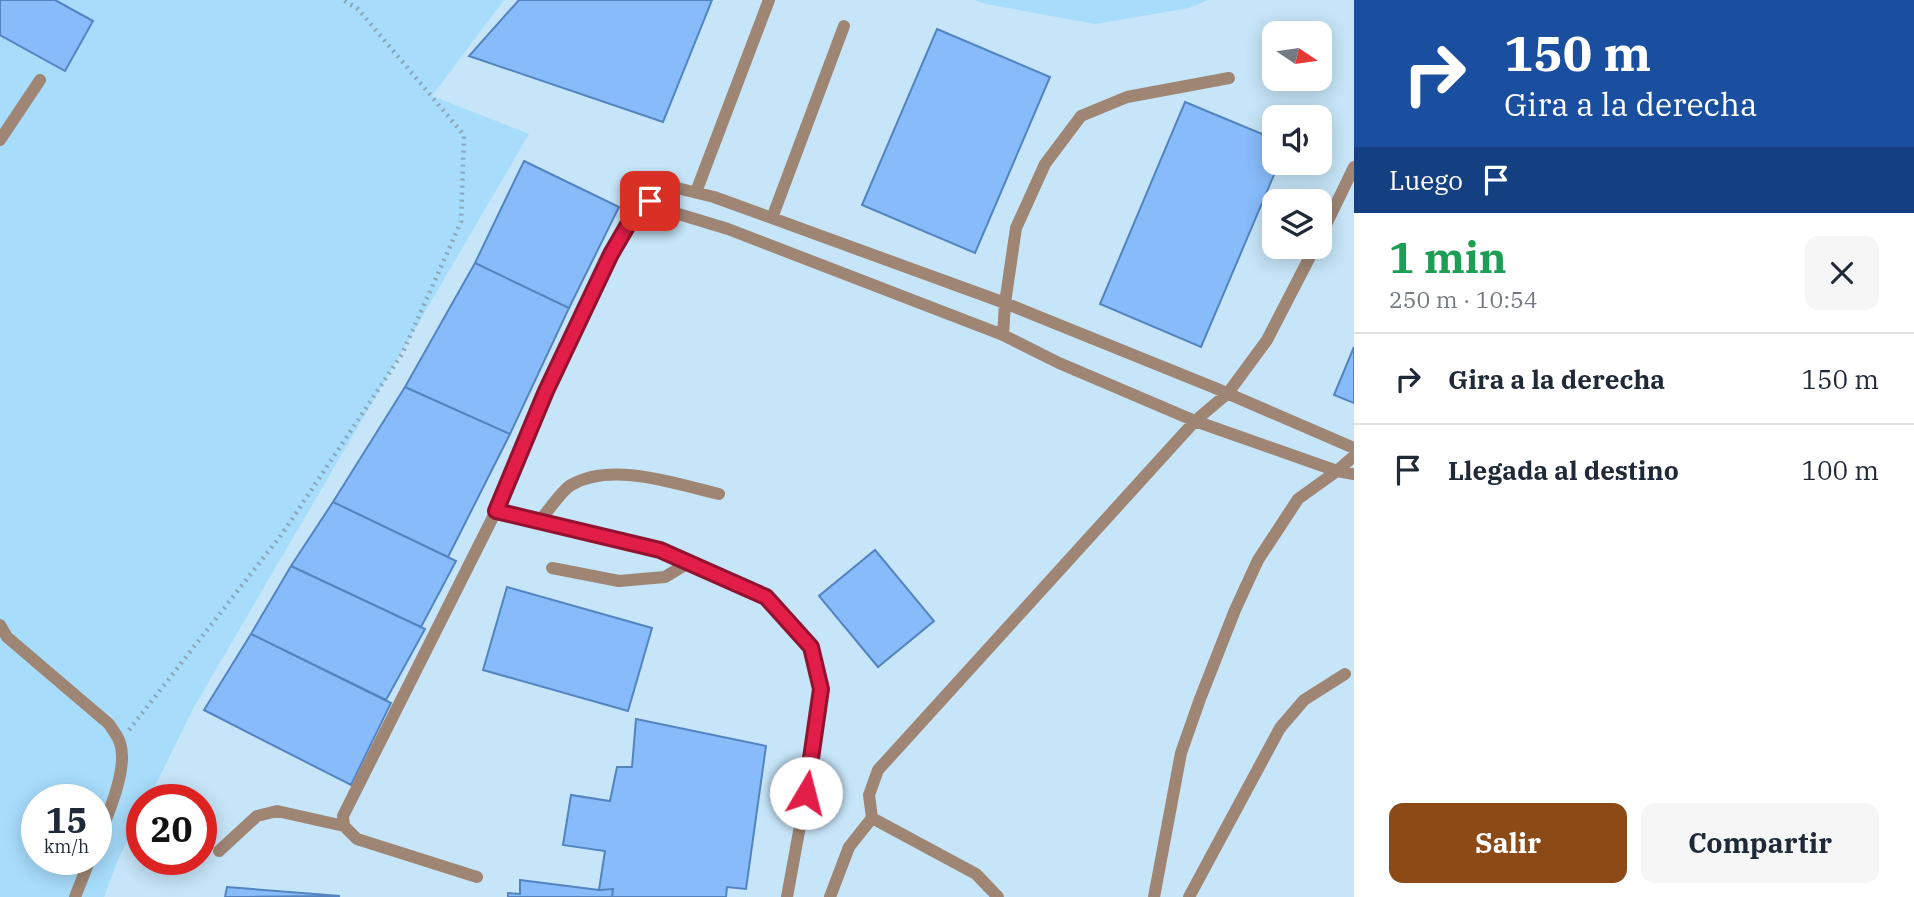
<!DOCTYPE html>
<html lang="es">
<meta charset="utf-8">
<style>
:root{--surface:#fff;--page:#f6f6f7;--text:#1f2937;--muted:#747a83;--line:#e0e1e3;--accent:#8b4a16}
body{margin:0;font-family:"IBM Plex Serif",serif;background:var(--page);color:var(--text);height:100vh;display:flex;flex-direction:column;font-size:26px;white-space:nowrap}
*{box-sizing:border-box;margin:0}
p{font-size:23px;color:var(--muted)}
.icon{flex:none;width:38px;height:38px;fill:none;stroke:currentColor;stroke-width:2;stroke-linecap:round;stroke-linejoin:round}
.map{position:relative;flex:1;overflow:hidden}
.drawer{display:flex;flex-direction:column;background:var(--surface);width:560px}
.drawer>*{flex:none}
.top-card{background:#1a4fa0;color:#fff;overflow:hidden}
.needle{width:46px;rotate:103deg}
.fabs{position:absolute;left:1262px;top:21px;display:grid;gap:14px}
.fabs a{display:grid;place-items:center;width:70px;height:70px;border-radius:14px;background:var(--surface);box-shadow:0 4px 18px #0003;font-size:35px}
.speed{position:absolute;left:21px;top:784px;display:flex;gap:14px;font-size:35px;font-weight:700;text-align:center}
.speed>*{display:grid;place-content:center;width:91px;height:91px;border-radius:50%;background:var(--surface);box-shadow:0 4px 18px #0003;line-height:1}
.speed small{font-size:18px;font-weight:400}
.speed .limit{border:10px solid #d22;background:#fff;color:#111}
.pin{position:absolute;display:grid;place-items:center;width:60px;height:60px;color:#fff;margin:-30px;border-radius:14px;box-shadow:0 4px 10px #0006}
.me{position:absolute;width:77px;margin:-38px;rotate:8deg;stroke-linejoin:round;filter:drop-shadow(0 0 5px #0008)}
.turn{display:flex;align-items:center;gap:24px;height:147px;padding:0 35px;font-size:32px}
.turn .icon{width:91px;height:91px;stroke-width:2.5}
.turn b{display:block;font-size:49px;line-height:60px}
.then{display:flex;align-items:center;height:66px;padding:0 35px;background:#0003;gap:14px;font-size:26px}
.round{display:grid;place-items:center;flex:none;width:74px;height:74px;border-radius:14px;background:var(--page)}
.summary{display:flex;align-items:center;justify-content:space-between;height:119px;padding:0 35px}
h1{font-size:42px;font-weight:700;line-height:52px;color:#1e9e55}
.cta{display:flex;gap:14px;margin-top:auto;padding:14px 35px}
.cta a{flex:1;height:80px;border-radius:14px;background:var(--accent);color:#fff;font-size:28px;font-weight:700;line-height:80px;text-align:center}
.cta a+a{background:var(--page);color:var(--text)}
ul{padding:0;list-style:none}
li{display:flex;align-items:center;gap:21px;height:91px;padding:0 35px;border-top:2px solid var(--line)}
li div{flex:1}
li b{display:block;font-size:26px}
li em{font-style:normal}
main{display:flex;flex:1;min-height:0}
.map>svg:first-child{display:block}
.built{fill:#a7dcfb;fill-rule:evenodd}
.building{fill:#87bbfa;stroke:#5384c0;stroke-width:2}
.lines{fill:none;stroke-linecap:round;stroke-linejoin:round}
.path{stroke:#8aa7b9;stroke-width:4.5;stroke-dasharray:2 5;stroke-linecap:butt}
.lane{stroke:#9e8574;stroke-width:12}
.route-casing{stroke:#92132f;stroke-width:18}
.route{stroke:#e11d48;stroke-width:12}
</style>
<main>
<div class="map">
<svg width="1354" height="897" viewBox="0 0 1354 897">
<rect width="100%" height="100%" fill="#c6e5f8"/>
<path class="built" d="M0,0H504L432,96L529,134L194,707L148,800H142V812L117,862L104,897H0ZM37,800H96V859H37Z
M974,0H1208L1189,8L1095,24L986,4Z"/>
<path class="building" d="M0,0H55L93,21L65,71L0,35Z
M519,0H712L663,122L469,56Z
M937,29L1050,77L975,253L862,205Z
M1185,102L1274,139V163H1279L1201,347L1100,304Z
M524,161L619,207L569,308L475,263Z
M475,263L569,308L510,434L405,387Z
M1354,347V403L1334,395Z
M405,387L510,434L448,557L333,502Z
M333,502L456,561L421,627L291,566Z
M875,550L934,621L878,667L819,596Z
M291,566L425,629L386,700L251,634Z
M507,587L652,628L628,711L483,670Z
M251,634L391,703L351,785L204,710Z
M636,719L766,746L746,889L727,887L726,897H612L613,889L599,890L605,851L563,845L571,795L610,801L617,767H632Z
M520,880L599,890L613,889L612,897H508V893L520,894Z
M227,887L340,896L225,897Z"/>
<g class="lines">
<path class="path" d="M129,730L282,534L402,354L461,222L464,135L358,9L343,0"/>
<path class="lane" d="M0,140L40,80
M696,192L769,0
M650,201L672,212L728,229L1003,335L1059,363L1195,421L1337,471L1354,474
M772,218L844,26
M1320,237L1354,167
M1003,335L1005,303L1016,228L1045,164L1081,116L1127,97L1229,78
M496,511L660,550L766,597L811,647L821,689L806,793L787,897
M539,521C548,512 561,491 571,485C612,461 676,484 719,494
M552,568L619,581L665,577L688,563
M0,625L7,637L109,724C112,729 118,736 120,743C129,769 106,819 96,844
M872,818L976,874L998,897
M344,826L343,816L496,511L546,391L611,254L629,223L650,201L666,191L677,188L714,197L1005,303L1215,388L1354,448
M219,851L257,816L277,811L344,826L357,839L477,877
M75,897L90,859
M830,897L849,847L872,818L869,795L878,770L1195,421L1228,393L1267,340L1315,247
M1154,897L1181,753L1200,699L1235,610L1258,560L1298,499L1337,471L1354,456
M1189,897L1280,728L1304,700L1345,674"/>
</g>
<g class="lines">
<g class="route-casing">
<path id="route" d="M650,201L629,223L611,254L546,391L496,511L660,550L766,597L811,647L821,689L806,793"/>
</g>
<use href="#route" class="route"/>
</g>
</svg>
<div class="fabs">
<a><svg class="needle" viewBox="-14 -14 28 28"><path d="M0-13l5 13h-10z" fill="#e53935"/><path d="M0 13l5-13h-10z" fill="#747a83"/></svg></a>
<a><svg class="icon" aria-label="sound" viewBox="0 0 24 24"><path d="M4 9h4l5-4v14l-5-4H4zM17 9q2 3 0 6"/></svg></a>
<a><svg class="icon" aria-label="layers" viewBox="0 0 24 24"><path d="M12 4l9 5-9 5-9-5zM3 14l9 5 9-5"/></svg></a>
</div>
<div class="speed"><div>15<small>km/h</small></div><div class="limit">20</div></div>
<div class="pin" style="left:650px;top:201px;background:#d93025"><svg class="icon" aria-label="arrive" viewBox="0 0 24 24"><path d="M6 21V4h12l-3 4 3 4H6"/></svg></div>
<svg class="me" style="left:806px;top:793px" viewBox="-20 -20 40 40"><circle r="19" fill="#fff"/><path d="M0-13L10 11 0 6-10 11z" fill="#e11d48"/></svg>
</div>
<section class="drawer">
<div class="top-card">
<div class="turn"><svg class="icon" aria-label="right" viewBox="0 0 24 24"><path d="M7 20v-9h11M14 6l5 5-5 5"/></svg><div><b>150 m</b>Gira a la derecha</div></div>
<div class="then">Luego<svg class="icon" aria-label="arrive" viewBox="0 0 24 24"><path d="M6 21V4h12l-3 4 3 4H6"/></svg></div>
</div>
<div class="summary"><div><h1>1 min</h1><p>250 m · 10:54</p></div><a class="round"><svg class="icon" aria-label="close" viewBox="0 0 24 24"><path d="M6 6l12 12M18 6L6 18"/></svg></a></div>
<ul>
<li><svg class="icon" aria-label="right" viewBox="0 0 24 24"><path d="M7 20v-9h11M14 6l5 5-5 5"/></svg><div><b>Gira a la derecha</b></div><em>150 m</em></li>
<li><svg class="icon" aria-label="arrive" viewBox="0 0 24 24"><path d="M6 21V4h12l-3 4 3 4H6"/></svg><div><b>Llegada al destino</b></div><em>100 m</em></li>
</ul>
<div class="cta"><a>Salir</a><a>Compartir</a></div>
</section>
</main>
